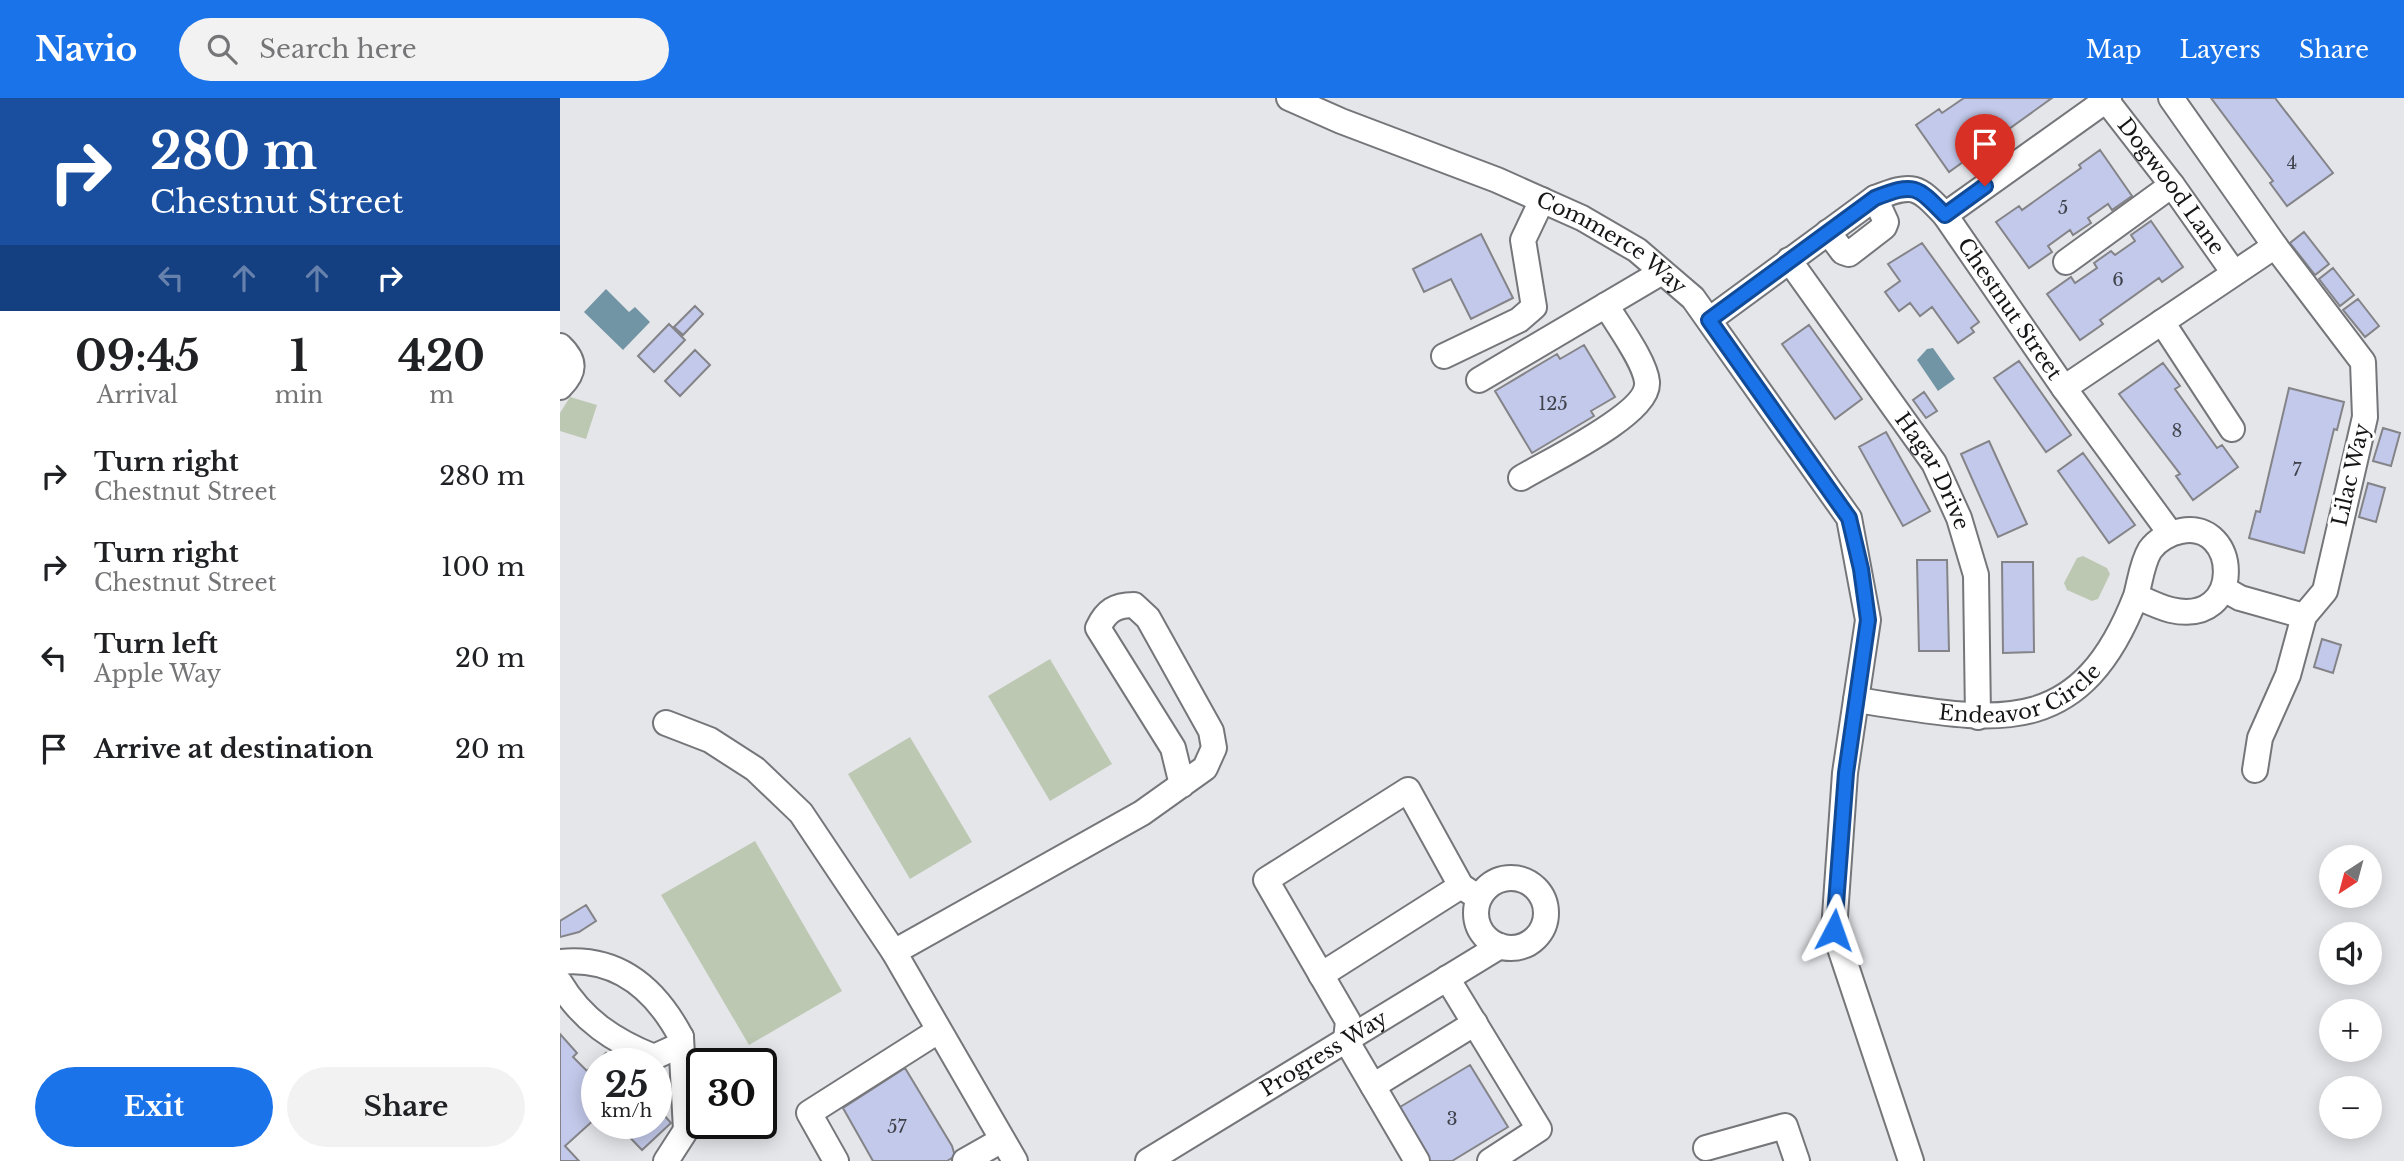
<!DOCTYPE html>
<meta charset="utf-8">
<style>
:root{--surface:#fff;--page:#f2f2f2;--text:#202124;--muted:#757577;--accent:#1a73e8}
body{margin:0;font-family:"Libre Baskerville",serif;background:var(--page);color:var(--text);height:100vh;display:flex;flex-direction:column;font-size:26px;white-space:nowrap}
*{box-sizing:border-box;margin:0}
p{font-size:23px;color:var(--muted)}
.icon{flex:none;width:38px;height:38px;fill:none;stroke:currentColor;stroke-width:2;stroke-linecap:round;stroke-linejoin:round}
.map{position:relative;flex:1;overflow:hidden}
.sheet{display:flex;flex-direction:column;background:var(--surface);width:560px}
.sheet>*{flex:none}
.hud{background:#1a4fa0;color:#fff;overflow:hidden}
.needle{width:46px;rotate:216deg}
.fabs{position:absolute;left:1759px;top:747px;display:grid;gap:14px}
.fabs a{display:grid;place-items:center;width:63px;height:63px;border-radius:50%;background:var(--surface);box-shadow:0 4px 18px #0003;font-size:35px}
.speed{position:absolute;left:21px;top:950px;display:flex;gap:14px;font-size:35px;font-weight:700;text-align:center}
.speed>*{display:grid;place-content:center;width:91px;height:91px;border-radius:50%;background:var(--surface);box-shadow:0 4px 18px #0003;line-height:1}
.speed small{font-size:18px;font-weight:400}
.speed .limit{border:4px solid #111;border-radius:10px;background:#fff;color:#111}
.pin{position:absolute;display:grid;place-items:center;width:60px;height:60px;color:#fff;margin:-72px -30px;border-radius:50% 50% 50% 0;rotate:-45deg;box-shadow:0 0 7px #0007}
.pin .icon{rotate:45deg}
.me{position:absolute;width:77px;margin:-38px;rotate:4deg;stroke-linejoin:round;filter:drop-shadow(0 0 5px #0008)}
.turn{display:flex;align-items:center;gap:24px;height:147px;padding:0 35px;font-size:32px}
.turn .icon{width:91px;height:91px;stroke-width:2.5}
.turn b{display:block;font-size:49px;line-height:60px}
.lanes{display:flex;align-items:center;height:66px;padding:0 35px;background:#0003;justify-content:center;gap:35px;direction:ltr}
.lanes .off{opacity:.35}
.eta{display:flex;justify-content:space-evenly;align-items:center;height:119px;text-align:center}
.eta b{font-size:42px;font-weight:800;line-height:49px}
.primary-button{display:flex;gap:14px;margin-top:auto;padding:14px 35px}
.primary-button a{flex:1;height:80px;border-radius:42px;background:var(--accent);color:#fff;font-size:28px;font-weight:800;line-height:80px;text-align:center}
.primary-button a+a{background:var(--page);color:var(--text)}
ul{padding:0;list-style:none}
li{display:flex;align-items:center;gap:21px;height:91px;padding:0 35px}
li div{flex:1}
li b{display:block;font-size:26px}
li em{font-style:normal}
header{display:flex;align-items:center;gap:42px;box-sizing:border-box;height:98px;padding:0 35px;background:var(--accent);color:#fff}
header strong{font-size:33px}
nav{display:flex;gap:38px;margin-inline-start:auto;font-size:24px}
.search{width:490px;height:63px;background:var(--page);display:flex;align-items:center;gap:18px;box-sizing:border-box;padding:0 24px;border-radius:38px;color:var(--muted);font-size:26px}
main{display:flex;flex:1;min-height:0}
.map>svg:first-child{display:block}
.green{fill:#bdc8b3}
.water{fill:#7295a5}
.building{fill:#c2c9ea;stroke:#848488;stroke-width:2}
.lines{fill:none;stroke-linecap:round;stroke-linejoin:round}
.minor-casing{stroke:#75767a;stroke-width:28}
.minor{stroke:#fff;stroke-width:24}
.route-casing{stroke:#114b97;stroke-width:18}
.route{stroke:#1a73e8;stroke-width:12}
.labels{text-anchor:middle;stroke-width:6;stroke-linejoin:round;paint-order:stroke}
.number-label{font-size:18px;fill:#41434c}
.street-label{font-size:21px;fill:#161618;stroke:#fff}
</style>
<header>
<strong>Navio</strong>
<div class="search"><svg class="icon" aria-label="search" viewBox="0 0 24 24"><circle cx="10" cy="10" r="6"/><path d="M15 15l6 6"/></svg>Search here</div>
<nav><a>Map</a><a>Layers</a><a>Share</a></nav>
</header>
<main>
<section class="sheet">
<div class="hud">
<div class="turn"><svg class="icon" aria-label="right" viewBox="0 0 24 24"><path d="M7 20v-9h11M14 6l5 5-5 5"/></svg><div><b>280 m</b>Chestnut Street</div></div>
<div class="lanes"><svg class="icon off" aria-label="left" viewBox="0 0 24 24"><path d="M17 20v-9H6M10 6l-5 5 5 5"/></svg><svg class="icon off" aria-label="ahead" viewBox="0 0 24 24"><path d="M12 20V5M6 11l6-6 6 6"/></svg><svg class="icon off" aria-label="ahead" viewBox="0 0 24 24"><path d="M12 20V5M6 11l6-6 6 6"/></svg><svg class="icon" aria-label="right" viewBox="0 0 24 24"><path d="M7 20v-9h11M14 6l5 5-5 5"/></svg></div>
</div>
<div class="eta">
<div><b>09:45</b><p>Arrival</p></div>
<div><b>1</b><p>min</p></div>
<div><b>420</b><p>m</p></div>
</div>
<ul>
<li><svg class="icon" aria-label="right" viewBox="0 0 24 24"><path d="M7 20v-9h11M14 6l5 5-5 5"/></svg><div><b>Turn right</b><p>Chestnut Street</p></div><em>280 m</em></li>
<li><svg class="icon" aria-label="right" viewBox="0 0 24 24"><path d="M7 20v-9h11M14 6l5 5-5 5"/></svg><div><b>Turn right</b><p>Chestnut Street</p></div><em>100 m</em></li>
<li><svg class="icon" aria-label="left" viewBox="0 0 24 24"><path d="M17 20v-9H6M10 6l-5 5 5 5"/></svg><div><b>Turn left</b><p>Apple Way</p></div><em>20 m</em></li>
<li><svg class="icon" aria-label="arrive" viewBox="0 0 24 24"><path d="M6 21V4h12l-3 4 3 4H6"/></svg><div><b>Arrive at destination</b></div><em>20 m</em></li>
</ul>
<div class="primary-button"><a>Exit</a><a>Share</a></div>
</section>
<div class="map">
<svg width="1844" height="1063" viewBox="0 0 1844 1063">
<rect width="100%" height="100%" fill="#e5e6ea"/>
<path class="green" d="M10,299L37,307L26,341L0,333V315Z
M1523,458L1547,470L1550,476L1538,501L1532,503L1507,492L1504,485L1517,460Z
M490,561L552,666L490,703L428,598Z
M350,639L412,744L350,781L288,676Z
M195,743L282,893L189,947L101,797Z"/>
<path class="water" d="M46,191L69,214L75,209L90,224L63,252L24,214Z
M1373,250L1395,281L1378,293L1357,262L1367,251Z"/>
<path class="building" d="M1404,0H1492L1389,74L1356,27L1379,11L1382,15Z
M1651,0H1715L1773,75L1727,108L1710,85L1713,83Z
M1540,52L1572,98L1552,112L1548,106L1528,120L1531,125L1513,137L1510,132L1488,148L1492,154L1469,170L1436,124L1459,108L1462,112L1521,70L1519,67Z
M1591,123L1623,169L1602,184L1599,180L1540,222L1543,226L1520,242L1487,196L1511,179L1515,185L1537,170L1534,165L1551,153L1555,157L1575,143L1571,137Z
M1744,134L1769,166L1755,177L1730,145Z
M921,136L953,200L911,221L891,181L864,194L853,171Z
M1362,145L1419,224L1411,230L1414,234L1398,245L1372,209L1360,218L1350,205L1339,213L1325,194L1340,183L1328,166Z
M1773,170L1794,197L1780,208L1759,181Z
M1798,201L1819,228L1805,239L1783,212Z
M135,208L143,216L123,237L114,229Z
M109,226L125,242L94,274L78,258Z
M1249,227L1302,301L1275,321L1222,246Z
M1024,247L1055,299L1031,313L1034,318L972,355L935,293L997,256L1000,261Z
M135,252L150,267L120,298L105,283Z
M1459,263L1511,337L1486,354L1434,280Z
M1603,265L1620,288L1615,291L1657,350L1662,347L1678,369L1633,402L1616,378L1620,376L1559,296Z
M1729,290L1784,304L1777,332L1774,331L1744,455L1689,440L1696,413L1700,414Z
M1364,294L1377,313L1366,320L1353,302Z
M1823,330L1840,335L1831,368L1813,363Z
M1326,334L1370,413L1343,428L1299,349Z
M1429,343L1467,426L1438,439L1401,356Z
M1523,355L1575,427L1549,445L1498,373Z
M1808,385L1825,390L1816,424L1799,419Z
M1357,462H1387L1389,553H1359Z
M1442,464H1473L1474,554L1443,555Z
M1762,541L1781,547L1773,575L1754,569Z
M26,807L36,823L19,834L0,839V823Z
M0,936L17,955L13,959L27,973L46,955L57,966H37V1019L5,1048L19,1063H0Z
M910,967L948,1029L892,1063H866L835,1012Z
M345,970L392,1048L395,1058L387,1063H313L283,1010Z
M96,1008L111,1025L82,1052L57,1026H96Z"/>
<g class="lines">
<g class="minor-casing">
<g id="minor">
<path id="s1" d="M729,0L781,23L937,82L1022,120L1077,152L1133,200L1289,420L1308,522L1285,675L1274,832L1351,1063"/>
<path d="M1611,0L1715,148L1803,264L1805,319L1765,493L1744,518L1728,577L1700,640L1695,672"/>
<path id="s2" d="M1546,2L1612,87L1674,175"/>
<path d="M1385,117L1549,0"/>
<path d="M1268,134L1283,154L1289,156L1324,129L1326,124L1315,100"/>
<path id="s3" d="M1229,162L1374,365L1399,420L1416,477L1418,619"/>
<path d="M1506,164L1612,87"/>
<path id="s4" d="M1149,222L1315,100C1353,85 1357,87 1385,117L1504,290L1610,435"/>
<path d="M1602,224L1672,331"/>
<path d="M0,248C16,263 15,274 0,289"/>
<path d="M884,258L959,222L974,209L963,142L982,102"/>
<path d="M919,282L1102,174"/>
<path d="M1504,290L1715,148"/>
<path d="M961,380C987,364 1090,316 1087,284C1085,263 1057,226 1046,207"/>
<path d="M1664,491L1680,500L1744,518"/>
<path id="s5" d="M1296,602C1428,621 1517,650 1576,498C1587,503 1599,509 1611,512C1686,529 1679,421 1621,433C1610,435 1597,442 1590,452C1582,465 1580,484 1576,498"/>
<path d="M106,625L150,642L195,671L241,715L334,854L455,1063"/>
<circle cx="951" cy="815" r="35"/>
<path d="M334,854L582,715L645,670L654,650L651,633L588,520L574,507C555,507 546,513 538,530L613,650L622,687"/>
<path d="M0,864C57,858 95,890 121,939L116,949L94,959C54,943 22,922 0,885"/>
<path d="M761,877L901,788"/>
<path d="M887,880L979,1031L930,1063"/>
<path d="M813,988L915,925"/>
<path d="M1146,1050L1225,1028L1237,1063"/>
<path d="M106,1063L126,1032L121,939"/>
<path d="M276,1063L249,1015L378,933"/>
<path d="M405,1063L442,1042"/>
<path id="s6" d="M588,1063L940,848"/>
<path d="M857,1063L786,942L788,923L706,782L848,692L901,788L919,800"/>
</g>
</g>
<use href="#minor" class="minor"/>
</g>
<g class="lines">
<g class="route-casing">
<path id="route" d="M1274,832L1286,675L1308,522L1301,471L1289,420L1149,222L1315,100C1354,85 1356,87 1385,117L1425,88"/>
</g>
<use href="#route" class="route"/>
</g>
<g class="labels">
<g class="number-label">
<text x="1732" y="71">4</text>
<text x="1503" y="116">5</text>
<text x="1558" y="188">6</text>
<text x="993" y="312">125</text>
<text x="1617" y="339">8</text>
<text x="1737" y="378">7</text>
<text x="892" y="1027">3</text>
<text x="337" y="1035">57</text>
</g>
<g class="street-label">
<text dy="7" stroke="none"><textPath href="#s2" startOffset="108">Dogwood Lane</textPath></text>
<text dy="7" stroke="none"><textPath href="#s1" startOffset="355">Commerce Way</textPath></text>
<text dy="7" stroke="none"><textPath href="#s4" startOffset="401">Chestnut Street</textPath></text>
<text dy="7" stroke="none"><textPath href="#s3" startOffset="256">Hagar Drive</textPath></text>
<text transform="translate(1791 377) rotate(-77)" y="7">Lilac Way</text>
<text dy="7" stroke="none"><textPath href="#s5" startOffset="170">Endeavor Circle</textPath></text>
<text dy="7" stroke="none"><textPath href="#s6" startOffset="206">Progress Way</textPath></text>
</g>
</g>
</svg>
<div class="fabs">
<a><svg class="needle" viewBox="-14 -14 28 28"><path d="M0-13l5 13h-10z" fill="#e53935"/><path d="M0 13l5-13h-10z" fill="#757577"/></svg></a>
<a><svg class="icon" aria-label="sound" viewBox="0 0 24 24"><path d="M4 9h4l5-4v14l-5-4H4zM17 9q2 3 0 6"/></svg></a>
<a>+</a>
<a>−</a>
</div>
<div class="speed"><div>25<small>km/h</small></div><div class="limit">30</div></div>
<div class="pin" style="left:1425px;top:88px;background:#d93025"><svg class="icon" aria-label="arrive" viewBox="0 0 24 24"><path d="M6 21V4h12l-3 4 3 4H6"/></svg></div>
<svg class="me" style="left:1274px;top:832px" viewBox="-20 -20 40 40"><path d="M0-17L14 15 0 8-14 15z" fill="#1a73e8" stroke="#fff" stroke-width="4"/></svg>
</div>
</main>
